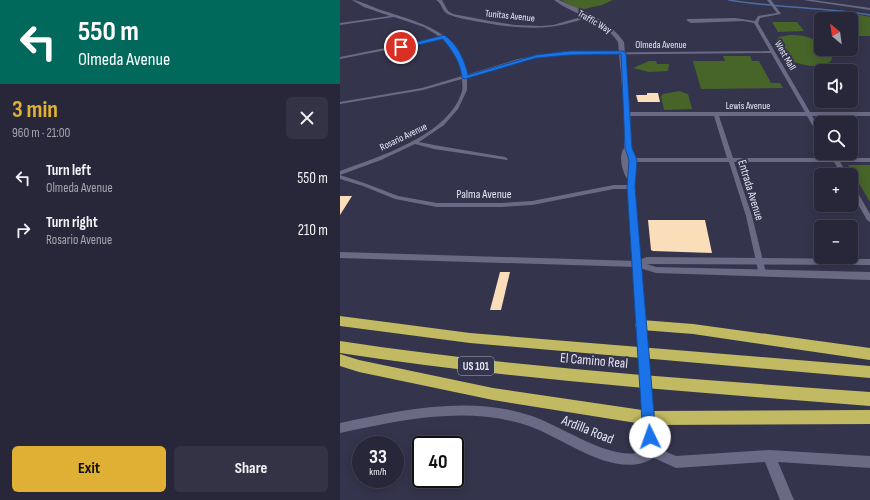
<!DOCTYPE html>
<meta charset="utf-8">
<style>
:root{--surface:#28273a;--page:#343345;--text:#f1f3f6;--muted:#a5a5af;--line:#444454;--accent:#dfb034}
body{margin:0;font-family:"Sofia Sans Condensed",sans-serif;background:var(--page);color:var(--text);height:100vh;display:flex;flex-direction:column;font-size:15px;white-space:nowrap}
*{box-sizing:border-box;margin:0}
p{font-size:13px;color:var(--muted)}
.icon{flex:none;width:22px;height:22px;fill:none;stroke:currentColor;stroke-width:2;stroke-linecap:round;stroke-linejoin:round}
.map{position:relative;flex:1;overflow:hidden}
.sheet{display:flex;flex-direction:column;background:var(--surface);width:340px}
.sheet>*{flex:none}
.guide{background:#00695c;color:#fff;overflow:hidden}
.needle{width:26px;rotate:331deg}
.buttons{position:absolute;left:474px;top:12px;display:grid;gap:8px}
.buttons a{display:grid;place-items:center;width:44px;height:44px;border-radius:6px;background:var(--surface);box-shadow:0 2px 10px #0003,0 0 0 1px var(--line);font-size:20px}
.speed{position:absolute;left:12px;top:436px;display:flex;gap:8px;font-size:20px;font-weight:700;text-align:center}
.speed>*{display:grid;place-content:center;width:52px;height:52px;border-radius:50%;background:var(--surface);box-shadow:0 2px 10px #0003,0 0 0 1px var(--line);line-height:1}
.speed small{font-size:10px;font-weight:400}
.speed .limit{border:2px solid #111;border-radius:6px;background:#fff;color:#111}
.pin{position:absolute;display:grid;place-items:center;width:34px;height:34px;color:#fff;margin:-17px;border:2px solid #fff;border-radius:50%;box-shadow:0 1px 4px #0007}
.me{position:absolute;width:44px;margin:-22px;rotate:357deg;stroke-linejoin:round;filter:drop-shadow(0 0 3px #0008)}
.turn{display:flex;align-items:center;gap:14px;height:84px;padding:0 12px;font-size:18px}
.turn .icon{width:52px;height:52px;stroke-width:2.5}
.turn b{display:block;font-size:28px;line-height:34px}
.round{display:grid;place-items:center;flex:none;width:42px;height:42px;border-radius:6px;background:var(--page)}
.overview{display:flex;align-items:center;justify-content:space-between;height:68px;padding:0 12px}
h1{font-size:24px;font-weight:700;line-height:30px;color:var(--accent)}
.action{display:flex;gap:8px;margin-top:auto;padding:8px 12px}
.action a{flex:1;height:46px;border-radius:6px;background:var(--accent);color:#111;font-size:16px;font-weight:700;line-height:46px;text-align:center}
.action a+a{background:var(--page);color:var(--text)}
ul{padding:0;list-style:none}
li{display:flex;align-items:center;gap:12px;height:52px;padding:0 12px}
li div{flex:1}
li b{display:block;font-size:15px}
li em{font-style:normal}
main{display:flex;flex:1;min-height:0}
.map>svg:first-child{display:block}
.green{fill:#476429}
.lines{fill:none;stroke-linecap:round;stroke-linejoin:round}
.stream{stroke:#4c6da4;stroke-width:1.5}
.building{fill:#faddb9}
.minor{fill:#6a6a85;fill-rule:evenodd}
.tertiary{fill:#6a6a85;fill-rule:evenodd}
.secondary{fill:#6a6a85;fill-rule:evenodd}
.motorway{fill:#c2ba62;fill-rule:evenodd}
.route{fill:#1a73e8;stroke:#114b97}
.labels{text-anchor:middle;stroke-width:4;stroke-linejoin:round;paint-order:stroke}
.far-street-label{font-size:10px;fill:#e5e5f5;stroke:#35344d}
.shield{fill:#35344d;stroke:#b0b0c3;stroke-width:1}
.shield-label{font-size:11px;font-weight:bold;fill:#e5e5f5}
.street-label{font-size:12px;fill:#e5e5f5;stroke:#35344d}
.near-street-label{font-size:14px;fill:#e5e5f5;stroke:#35344d}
</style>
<main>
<section class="sheet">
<div class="guide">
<div class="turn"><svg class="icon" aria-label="left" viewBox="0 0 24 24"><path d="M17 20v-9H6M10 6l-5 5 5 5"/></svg><div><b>550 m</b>Olmeda Avenue</div></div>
</div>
<div class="overview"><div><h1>3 min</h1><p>960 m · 21:00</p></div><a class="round"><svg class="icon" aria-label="close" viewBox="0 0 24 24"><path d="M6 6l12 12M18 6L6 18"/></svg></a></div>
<ul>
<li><svg class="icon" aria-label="left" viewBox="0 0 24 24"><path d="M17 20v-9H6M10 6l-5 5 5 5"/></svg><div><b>Turn left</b><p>Olmeda Avenue</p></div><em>550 m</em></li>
<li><svg class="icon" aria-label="right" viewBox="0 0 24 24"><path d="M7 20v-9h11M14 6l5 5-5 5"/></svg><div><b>Turn right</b><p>Rosario Avenue</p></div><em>210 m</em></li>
</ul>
<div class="action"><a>Exit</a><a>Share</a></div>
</section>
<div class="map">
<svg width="530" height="500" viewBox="0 0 530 500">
<rect width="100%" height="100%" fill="#35344d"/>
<path class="green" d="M221,0H273L262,5L240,10Z
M516,14L530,17V36H511V19H484L482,16Z
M432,22H457L464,31L438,32Z
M449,35C461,35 473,36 481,45V49H484L492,58L491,61C481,69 465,66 454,62L456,67H451L436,41L439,37Z
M383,56H410L412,61H419L431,83H440L443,88L361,89L353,61H385Z
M309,61H316L317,64H329L328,71L309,72L293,68Z
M339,91L348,94L352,109L324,110L321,96L323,94Z
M508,165H530V202Z"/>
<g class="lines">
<path class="stream" d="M389,0C436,8 483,7 530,15"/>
</g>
<path class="building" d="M307,93H318L320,102H298L296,95H307Z
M0,196H12L0,215Z
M308,220H365L372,253L313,251L311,250Z
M160,272H170L161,310H150Z"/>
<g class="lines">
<path class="minor" d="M12,0C19,0 34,8 41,10C74,21 125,32 126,75L178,59L213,53L430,51L414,23L403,21L351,23L346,20L348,19L395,18L415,21L418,16L437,13L427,0H431L441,14L420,18L418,23L470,112H530V116H472L481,130V137L478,135L467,116H379L393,158H492L489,153H495L498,158H530V162H500L508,175H502L494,162H394L412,216L426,273L425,275H419L406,216L389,162H293L290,160L293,158H387L374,116H287L284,114L287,112H465L431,53L213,55L181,61L127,77V90L118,109L104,125L79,142L94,145L165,157L168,159L167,160L94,149L75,144L41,160L0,175V171C38,157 110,135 122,91C123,87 122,83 122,79L83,90L0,104V102L82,88L122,76C122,60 113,49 102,39L0,59V57L100,37L84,27L54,17L0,25V23L50,16L24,7Z
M96,0H102L108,11L113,14L150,21L175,25L201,26L213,25L248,15L250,16C245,19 238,21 233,22C200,32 167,27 134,21C126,19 117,18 110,15C101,12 103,4 96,0Z
M463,0H473L530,8V10Z
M0,175L27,184L58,196L97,203H161L192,201L274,185H291L294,187L291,189H274L192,205L161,207H97L55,199L23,186L0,179Z
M511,184L514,186L530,214V222L527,220L511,192Z"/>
<path class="tertiary" d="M214,0H219C243,11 269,20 284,42L290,110L292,148L297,160L295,187L316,437C320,450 324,451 336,456L429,450L530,456V468L438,462L454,500H440L425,462L336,468L314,458C275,481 226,439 189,426C127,405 62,420 0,433V423C63,410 129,395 192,416C221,426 266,458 296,453C300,453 304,450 307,448L304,437L288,180C282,172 278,156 284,148V110L278,42C263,19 235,16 214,0Z"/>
<path class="secondary" d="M0,252L296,261L307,257L530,259V265L307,264L316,267L530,272V280L316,273L296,267L0,258Z"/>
<path class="motorway" d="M0,316L130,333L530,366V378L130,343L0,326Z
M302,320L353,324L530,348V360L353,334L302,330L297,329L295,325L297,321Z
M0,341C176,368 353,379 530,392V406C353,392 176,380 0,353Z
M0,354L19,360L153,388L309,411L530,410V424L309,425L153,400L19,372L0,366Z"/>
</g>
<path class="route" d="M104,35C117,43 125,61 128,75L196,55L230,51H283L286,53L292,148L297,160L295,187L316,437L314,441L310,442L305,441L303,437L287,187L289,160L285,148L281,54L230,55L196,58L125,79L122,78C120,61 113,52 103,39L61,49L58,47Z"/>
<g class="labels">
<g class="far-street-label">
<text transform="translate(170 15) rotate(6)" y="4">Tunitas Avenue</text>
<text transform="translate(255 21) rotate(30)" y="4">Traffic Way</text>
<text x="321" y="48">Olmeda Avenue</text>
<text transform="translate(446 55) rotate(60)" y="4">West Mall</text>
<text x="408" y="109">Lewis Avenue</text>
<text transform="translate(63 136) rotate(-26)" y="4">Rosario Avenue</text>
</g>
<rect class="shield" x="118" y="357" width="36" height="18" rx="3"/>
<g class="shield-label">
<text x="136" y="370">US 101</text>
</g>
<g class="street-label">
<text transform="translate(411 190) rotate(73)" y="4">Entrada Avenue</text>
<text x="144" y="198">Palma Avenue</text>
</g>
<g class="near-street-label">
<text transform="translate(254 360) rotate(5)" y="5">El Camino Real</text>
<text transform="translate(248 429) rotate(22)" y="5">Ardilla Road</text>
</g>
</g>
</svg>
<div class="buttons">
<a><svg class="needle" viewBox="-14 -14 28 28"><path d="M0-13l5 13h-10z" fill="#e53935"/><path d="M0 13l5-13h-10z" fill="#a5a5af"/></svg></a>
<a><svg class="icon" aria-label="sound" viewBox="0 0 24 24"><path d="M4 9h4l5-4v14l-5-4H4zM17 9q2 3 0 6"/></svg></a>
<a><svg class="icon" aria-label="search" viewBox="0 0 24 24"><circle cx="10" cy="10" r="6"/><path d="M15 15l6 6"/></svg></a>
<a>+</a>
<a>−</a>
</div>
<div class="speed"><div>33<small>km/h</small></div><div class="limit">40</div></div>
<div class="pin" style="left:61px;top:47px;background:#d93025"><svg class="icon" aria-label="arrive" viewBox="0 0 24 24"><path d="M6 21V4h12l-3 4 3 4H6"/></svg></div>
<svg class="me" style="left:310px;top:437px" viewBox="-20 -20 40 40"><circle r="19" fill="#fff"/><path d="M0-13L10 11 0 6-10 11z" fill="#1a73e8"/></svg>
</div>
</main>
